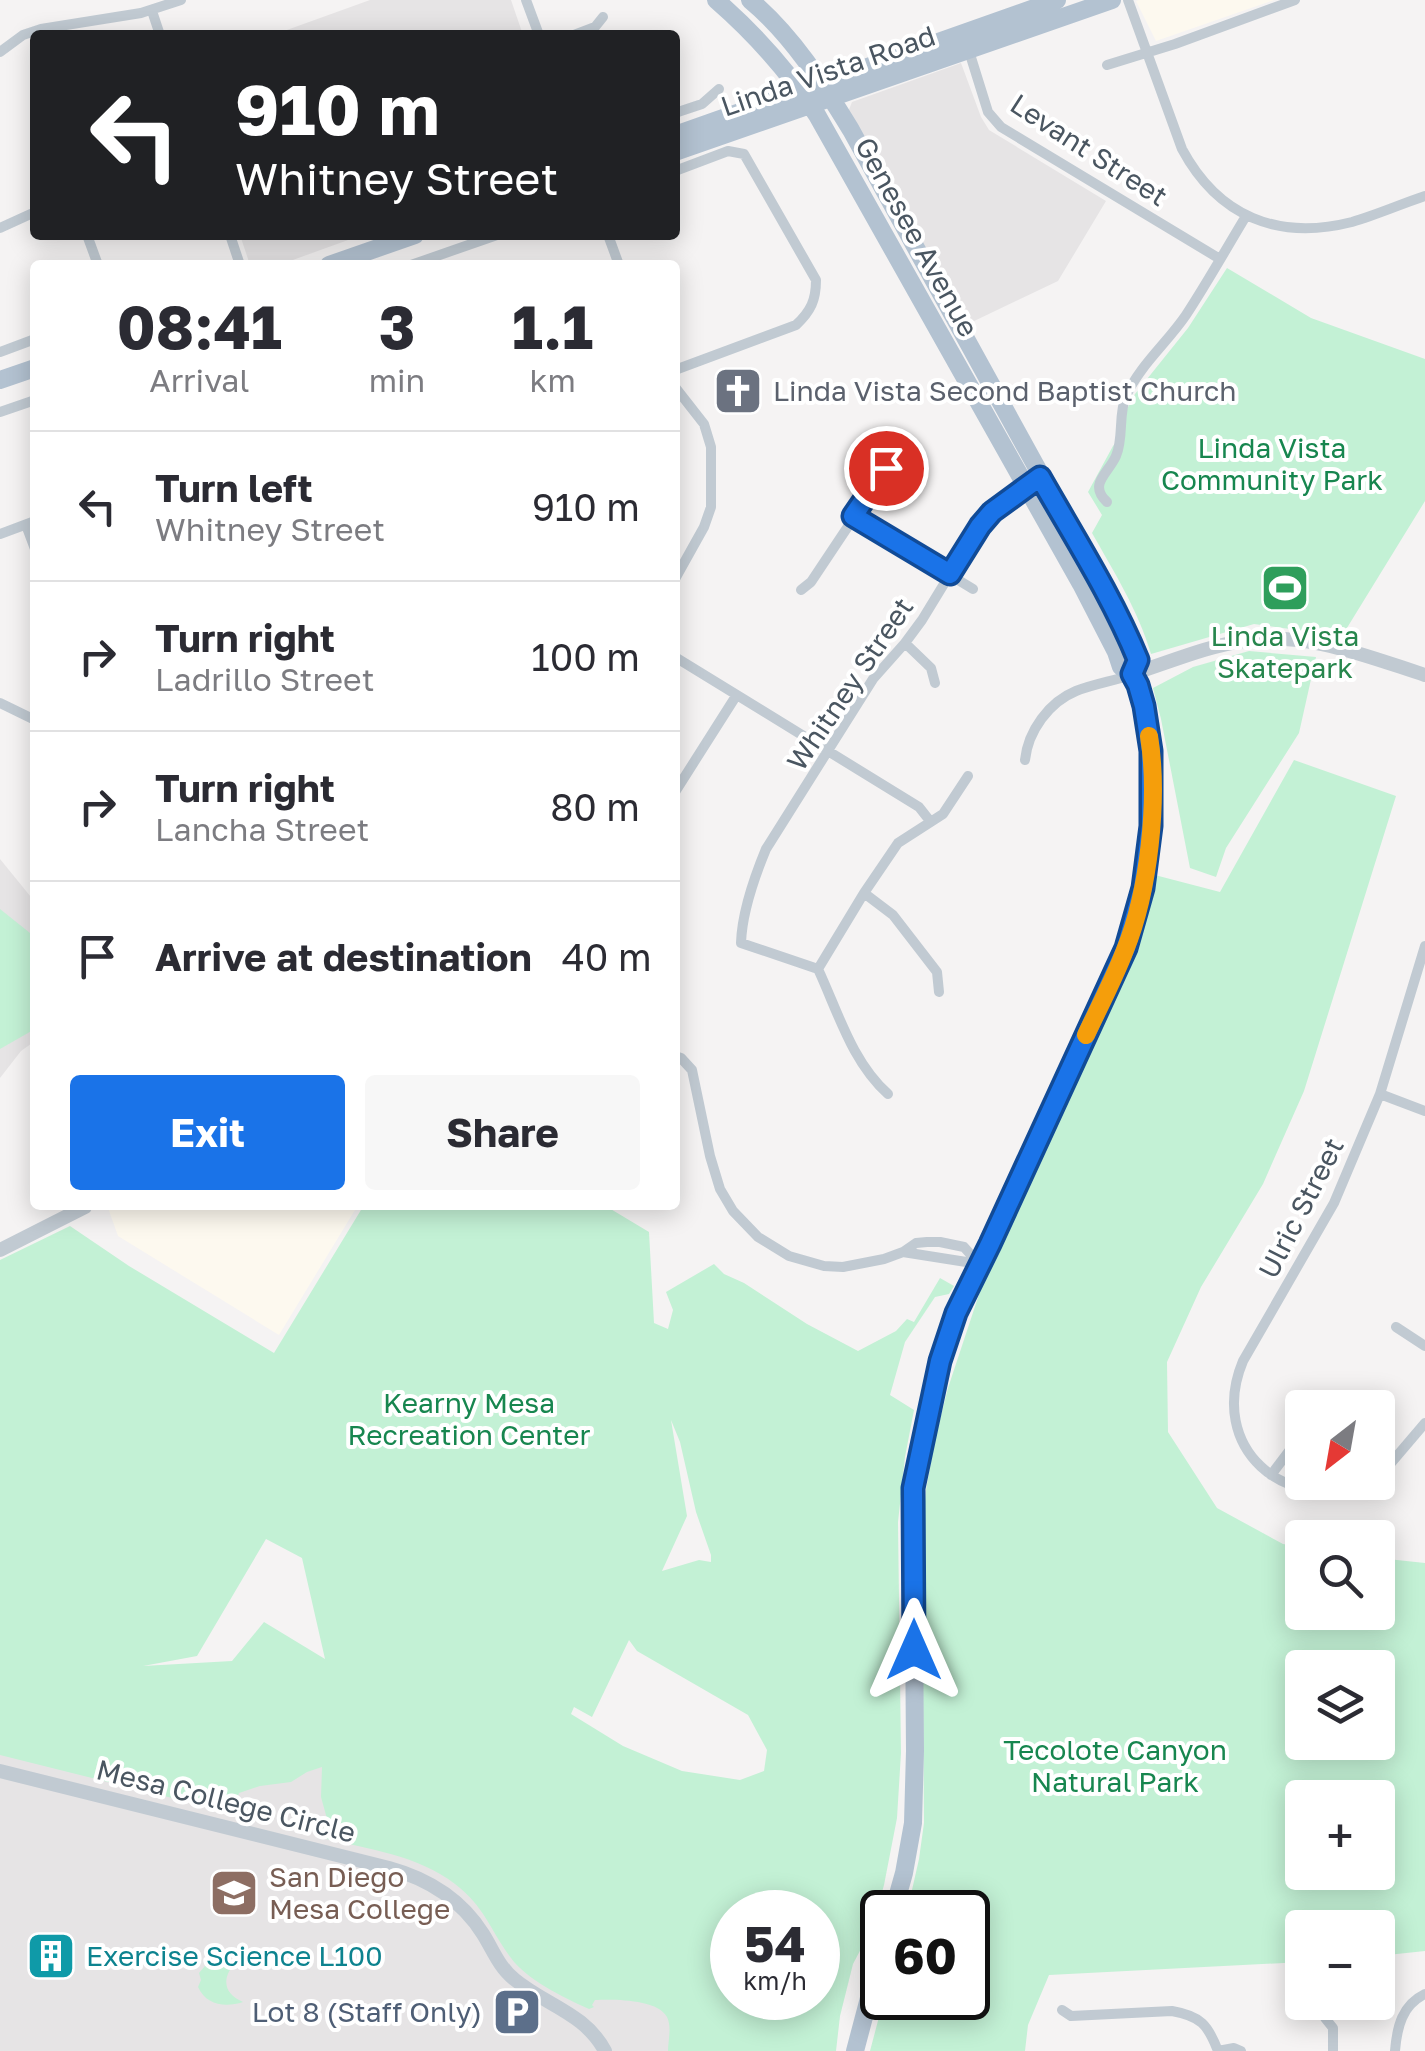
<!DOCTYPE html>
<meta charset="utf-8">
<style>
:root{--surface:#fff;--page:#f7f7f7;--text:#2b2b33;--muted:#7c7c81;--line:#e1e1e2;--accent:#1a73e8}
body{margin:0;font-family:"Golos Text",sans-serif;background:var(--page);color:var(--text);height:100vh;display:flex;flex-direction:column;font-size:38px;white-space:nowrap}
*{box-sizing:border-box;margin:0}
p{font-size:32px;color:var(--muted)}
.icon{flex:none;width:55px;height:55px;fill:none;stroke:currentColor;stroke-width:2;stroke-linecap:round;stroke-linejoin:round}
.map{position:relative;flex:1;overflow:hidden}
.panel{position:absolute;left:30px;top:260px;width:650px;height:950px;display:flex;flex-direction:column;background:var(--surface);border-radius:10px;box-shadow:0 5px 25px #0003}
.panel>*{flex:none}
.guide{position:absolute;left:30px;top:30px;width:650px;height:210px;border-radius:10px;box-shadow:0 5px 25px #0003;background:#202124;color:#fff;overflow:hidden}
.needle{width:65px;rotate:211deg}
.controls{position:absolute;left:1285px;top:1390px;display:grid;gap:20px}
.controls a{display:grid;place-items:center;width:110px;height:110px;border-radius:10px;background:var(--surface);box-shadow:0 5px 25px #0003;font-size:50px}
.speed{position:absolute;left:710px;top:1890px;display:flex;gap:20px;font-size:50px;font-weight:700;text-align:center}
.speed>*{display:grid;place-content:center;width:130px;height:130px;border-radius:50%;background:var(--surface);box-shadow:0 5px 25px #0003;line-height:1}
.speed small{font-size:25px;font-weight:400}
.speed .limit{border:5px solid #111;border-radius:15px;background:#fff;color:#111}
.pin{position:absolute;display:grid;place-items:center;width:85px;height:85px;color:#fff;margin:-42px;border:5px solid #fff;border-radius:50%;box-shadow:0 2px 10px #0007}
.me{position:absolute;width:110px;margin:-55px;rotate:0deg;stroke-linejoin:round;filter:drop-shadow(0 0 8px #0008)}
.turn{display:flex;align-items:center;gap:35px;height:210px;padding:0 40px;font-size:45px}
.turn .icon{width:130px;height:130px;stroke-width:2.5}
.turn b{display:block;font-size:70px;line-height:85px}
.eta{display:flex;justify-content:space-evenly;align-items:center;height:170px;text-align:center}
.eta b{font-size:60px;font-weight:700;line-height:70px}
.primary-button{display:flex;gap:20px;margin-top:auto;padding:20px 40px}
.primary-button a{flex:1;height:115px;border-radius:10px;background:var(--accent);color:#fff;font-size:40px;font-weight:700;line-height:115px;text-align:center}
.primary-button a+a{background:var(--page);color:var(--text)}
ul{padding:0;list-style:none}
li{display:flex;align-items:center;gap:30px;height:150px;padding:0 40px;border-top:2px solid var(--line)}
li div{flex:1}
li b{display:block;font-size:38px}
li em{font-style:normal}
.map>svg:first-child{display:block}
.commercial{fill:#fdf9ef}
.education{fill:#e6e4e5}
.green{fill:#c3f1d5;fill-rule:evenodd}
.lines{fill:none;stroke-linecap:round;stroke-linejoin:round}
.minor{stroke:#c1cad2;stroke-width:10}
.tertiary{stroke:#c1cad2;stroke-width:14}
.primary{stroke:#b3c2d1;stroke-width:18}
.route-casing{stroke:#114b97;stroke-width:25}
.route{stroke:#1a73e8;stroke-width:18}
.slow{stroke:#f59e0b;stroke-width:18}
.labels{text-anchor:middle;stroke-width:8;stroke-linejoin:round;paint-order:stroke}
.street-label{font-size:28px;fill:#4a5661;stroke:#fff}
.worship-label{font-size:28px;fill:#5b616d;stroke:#fff;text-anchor:start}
.park-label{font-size:28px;fill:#17864f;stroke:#fff}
.leisure-label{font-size:28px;fill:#27864d;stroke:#fff}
.education-label{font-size:28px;fill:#785e54;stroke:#fff;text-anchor:start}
.culture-label{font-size:28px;fill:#0d838f;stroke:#fff;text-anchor:start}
.service-label{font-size:28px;fill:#4e5e75;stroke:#fff;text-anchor:end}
</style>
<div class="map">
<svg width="1425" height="2051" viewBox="0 0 1425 2051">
<rect width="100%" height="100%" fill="#f5f3f3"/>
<path class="commercial" d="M1139,0H1274L1156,41L1136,1Z
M107,1205H358L279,1335L118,1236Z"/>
<path class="education" d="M370,0H511L523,35H273Z
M961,63L981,117L989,130L1106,201L1058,281L970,323L964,317L848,112L852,102Z
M240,235H362L279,265H250Z
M0,859L35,902V1041L21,1051L0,1078Z
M0,1747L323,1760L429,1866L455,1882L605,1993L657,2002L669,2012L674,2051H0Z"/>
<path class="green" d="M1227,268L1311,318L1425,359V501L1342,636L1254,624L1151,654C1138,610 1114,572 1092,533L1102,515L1088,492L1113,446L1123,435L1127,409L1135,394L1188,328Z
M1249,651L1316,657L1299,733L1226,848L1216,877L1190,868L1161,719L1153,688L1193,667Z
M1294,760L1396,796L1304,1091L1263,1184L1201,1287L1167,1362L1168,1432L1217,1508L1283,1544L1302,1547V1612H1378V1558L1425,1563V1951L1378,1956V1928H1302V1962L1049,1975L1028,2025L1025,2051H870L884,1998H968V1912H907L919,1859L924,1823L922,1534L926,1490L935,1439L948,1388L999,1234L1023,1191L1151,874L1220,892ZM1302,1668H1378V1742H1302ZM1302,1798H1378V1872H1302Z
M0,909L35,937V1029L0,1049Z
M364,1205H604L649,1232L654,1323L668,1329L673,1310L666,1292L714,1264L724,1274L744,1283L807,1324L858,1351L896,1331L907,1319L914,1322L940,1278L954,1286L949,1294L935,1297L905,1342L890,1395L914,1410L905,1457L898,1522L901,1753L897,1818L884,1885L872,1928L853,1964L840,2016L836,2051H668C668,2041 672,2027 667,2017C658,1999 613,1999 595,2000L592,2005L594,2007L589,2009C564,1998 526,1979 511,1958C490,1930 485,1907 455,1884C418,1855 367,1849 323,1838V1828L329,1826L321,1797L322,1767L307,1772L291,1782L260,1786L239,1793L233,1811L228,1812L0,1755V1260L70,1226L129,1266L274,1353ZM671,1420L680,1442L696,1512L711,1555V1562L699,1560L662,1571L687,1516ZM266,1539L302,1558L325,1659L264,1622L232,1661L143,1666L197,1656ZM629,1640L637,1651L748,1715L767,1750L764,1771L740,1780L682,1771L623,1746L571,1714L574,1707L592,1717ZM732,1912H818V1998H732Z
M218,1962L235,1963C221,1979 224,1994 243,2002C225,2008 206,2005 198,1987L201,1980L199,1973L205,1966Z"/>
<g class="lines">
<path class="minor" d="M526,0L539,35
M1128,0L1182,149C1218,216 1277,241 1352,222C1376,215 1401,204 1425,196
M152,11L160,35
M574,35L595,27L603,17
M969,51L988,112L1001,127L1220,259
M0,52L23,35L41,29L141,13L181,0
M1107,65L1175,44L1295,0
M675,113L702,104L719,89
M675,171L728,151L744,154L816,280C816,300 811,311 796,325L675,370
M0,228L35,212
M87,235L98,265
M230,235L240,265
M608,235L619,265
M411,265L497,235
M0,352L35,339
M675,387L704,424L711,447V507L704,527L675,579
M0,412L35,400
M1107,502C1088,484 1108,474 1116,456C1124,438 1118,414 1126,396C1140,365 1167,343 1186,315C1207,283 1226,249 1246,216
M853,516L973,589
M26,525L35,549
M0,534L35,521
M801,590L811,582L887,468
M905,643L931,668L935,683
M675,657L919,807L930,821
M0,703L35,720
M1025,760C1028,731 1049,702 1076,691C1094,684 1113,681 1131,675
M675,792L736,696
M864,893L893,915L937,972L939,992
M818,969L864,893L898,843L943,814L968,776
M675,1056L681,1058L692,1070L710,1156L720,1189L733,1211L758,1237L789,1256L824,1266L843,1267L884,1259L903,1252L916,1243L927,1242H940L964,1247L979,1264
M888,1094C852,1062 838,1012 818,969L741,943C742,912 754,878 766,849L873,679L905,643L922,620L980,525L993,512L1027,487
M1380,1094L1425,1111
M903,1252L979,1264
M1396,1327L1425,1346
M1323,1408L1324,1407
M1271,1475L1302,1434
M1378,1475L1385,1470L1425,1423
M1368,1482C1285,1516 1207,1447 1243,1361L1334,1203L1380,1094L1425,946
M1062,2010L1071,2016L1172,2011C1201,2016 1208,2025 1218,2051L1234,2048L1241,2051
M1325,2018L1333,2028V2051
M1395,2051C1397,2027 1402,2005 1425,1994"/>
<path class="tertiary" d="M1132,674C1168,663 1206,646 1244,641C1306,631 1366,656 1425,675
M0,1250L85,1207
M0,1771L389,1868C429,1879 461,1899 483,1934C493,1950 499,1967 514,1979C545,2005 585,2013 605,2051"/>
<path class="primary" d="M716,0C755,34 789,72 817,115L1081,584L1116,652L1121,667L1132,674L1138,685L1151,751V825L1143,888L1126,948L956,1313L940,1361L913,1488L915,1751L913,1823L904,1873L893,1912
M750,0C792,35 823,84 851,130L1108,597L1137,660L1132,674
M675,135L1057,0
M675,152L1112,0
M329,265L415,235
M0,380L35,368
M855,2051L882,1949"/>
</g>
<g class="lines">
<g class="route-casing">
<path id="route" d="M886,468L853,516L950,574L980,526L992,512L1040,477C1074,537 1112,596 1138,660L1132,674L1138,685L1144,706L1151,751V826L1143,888L1126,948L990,1244L956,1313L940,1361L913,1488L914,1650"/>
</g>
<use href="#route" class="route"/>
<path class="slow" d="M1086,1035C1099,1007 1114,979 1125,950C1149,891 1159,799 1149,736"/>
</g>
<defs>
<g id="church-square" transform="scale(2.5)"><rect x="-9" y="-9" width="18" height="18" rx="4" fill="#6b7280" stroke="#fff"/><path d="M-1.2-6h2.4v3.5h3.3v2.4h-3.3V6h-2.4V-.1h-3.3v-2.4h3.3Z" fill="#fff"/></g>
<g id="stadium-square" transform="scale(2.5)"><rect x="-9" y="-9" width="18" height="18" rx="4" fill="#2e9e5b" stroke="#fff"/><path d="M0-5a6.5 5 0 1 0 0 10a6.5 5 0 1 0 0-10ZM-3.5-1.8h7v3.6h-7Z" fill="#fff"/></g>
<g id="university-square" transform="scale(2.5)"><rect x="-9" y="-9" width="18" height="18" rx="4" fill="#8d6e63" stroke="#fff"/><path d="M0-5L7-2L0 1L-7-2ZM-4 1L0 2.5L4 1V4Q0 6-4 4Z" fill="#fff"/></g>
<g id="building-square" transform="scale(2.5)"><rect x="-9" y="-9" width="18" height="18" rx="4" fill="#0f9aa8" stroke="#fff"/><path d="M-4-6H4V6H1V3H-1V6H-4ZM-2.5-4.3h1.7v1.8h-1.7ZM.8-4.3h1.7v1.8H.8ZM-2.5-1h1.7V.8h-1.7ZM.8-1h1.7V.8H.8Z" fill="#fff"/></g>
<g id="parking-square" transform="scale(2.5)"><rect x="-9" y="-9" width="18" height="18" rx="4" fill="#5c6f8a" stroke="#fff"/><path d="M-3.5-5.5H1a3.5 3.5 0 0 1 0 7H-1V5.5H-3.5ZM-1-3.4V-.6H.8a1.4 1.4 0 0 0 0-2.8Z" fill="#fff"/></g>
</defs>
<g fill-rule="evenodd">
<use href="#church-square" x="738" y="391"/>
<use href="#stadium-square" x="1285" y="588"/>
<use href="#university-square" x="234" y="1893"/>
<use href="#building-square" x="51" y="1956"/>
<use href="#parking-square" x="517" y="2012"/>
</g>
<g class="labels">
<g class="street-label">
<text transform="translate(828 71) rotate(-19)" y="10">Linda Vista Road</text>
<text transform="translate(1089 150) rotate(33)" y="10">Levant Street</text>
<text transform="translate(917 237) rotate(61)" y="10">Genesee Avenue</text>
<text transform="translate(850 684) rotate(-56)" y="10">Whitney Street</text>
<text transform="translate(1301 1208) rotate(-63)" y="10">Ulric Street</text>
<text transform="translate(226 1801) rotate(14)" y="10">Mesa College Circle</text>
</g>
<g class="worship-label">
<text x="773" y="401">Linda Vista Second Baptist Church</text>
</g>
<g class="park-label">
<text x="1272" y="458">Linda Vista<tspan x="1272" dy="32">Community Park</tspan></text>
<text x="469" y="1413">Kearny Mesa<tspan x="469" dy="32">Recreation Center</tspan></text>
<text x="1115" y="1760">Tecolote Canyon<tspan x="1115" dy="32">Natural Park</tspan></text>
</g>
<g class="leisure-label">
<text x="1285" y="646">Linda Vista<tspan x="1285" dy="32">Skatepark</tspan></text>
</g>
<g class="education-label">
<text x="269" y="1887">San Diego<tspan x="269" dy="32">Mesa College</tspan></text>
</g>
<g class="culture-label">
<text x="86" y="1966">Exercise Science L100</text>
</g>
<g class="service-label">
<text x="482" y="2022">Lot 8 (Staff Only)</text>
</g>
</g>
</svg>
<div class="controls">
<a><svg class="needle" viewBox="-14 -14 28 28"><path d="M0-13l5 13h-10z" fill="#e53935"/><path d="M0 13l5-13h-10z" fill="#7c7c81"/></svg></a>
<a><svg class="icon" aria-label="search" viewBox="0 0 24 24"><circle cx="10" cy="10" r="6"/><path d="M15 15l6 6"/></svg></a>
<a><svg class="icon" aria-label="layers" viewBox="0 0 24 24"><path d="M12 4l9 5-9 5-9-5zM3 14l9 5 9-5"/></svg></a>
<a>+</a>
<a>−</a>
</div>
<div class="speed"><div>54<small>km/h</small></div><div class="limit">60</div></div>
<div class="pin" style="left:886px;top:468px;background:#d93025"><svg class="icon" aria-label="arrive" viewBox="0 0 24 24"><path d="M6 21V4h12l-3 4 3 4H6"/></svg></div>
<svg class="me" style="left:914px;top:1650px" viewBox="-20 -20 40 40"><path d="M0-17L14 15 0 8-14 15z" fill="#1a73e8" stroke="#fff" stroke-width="4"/></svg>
<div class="guide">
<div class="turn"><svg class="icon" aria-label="left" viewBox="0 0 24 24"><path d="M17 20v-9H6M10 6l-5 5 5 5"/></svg><div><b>910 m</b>Whitney Street</div></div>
</div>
<section class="panel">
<div class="eta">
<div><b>08:41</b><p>Arrival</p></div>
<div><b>3</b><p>min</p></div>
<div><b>1.1</b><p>km</p></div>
</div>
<ul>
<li><svg class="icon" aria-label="left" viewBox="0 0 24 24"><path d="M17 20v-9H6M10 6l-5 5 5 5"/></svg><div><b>Turn left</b><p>Whitney Street</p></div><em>910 m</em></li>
<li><svg class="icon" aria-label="right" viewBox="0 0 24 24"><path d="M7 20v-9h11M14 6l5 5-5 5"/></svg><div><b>Turn right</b><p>Ladrillo Street</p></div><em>100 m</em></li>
<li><svg class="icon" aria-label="right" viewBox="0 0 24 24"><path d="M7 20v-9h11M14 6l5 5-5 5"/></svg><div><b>Turn right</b><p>Lancha Street</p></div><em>80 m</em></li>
<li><svg class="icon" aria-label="arrive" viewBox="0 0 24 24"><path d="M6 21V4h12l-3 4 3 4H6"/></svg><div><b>Arrive at destination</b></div><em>40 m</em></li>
</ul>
<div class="primary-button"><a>Exit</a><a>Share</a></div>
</section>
</div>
